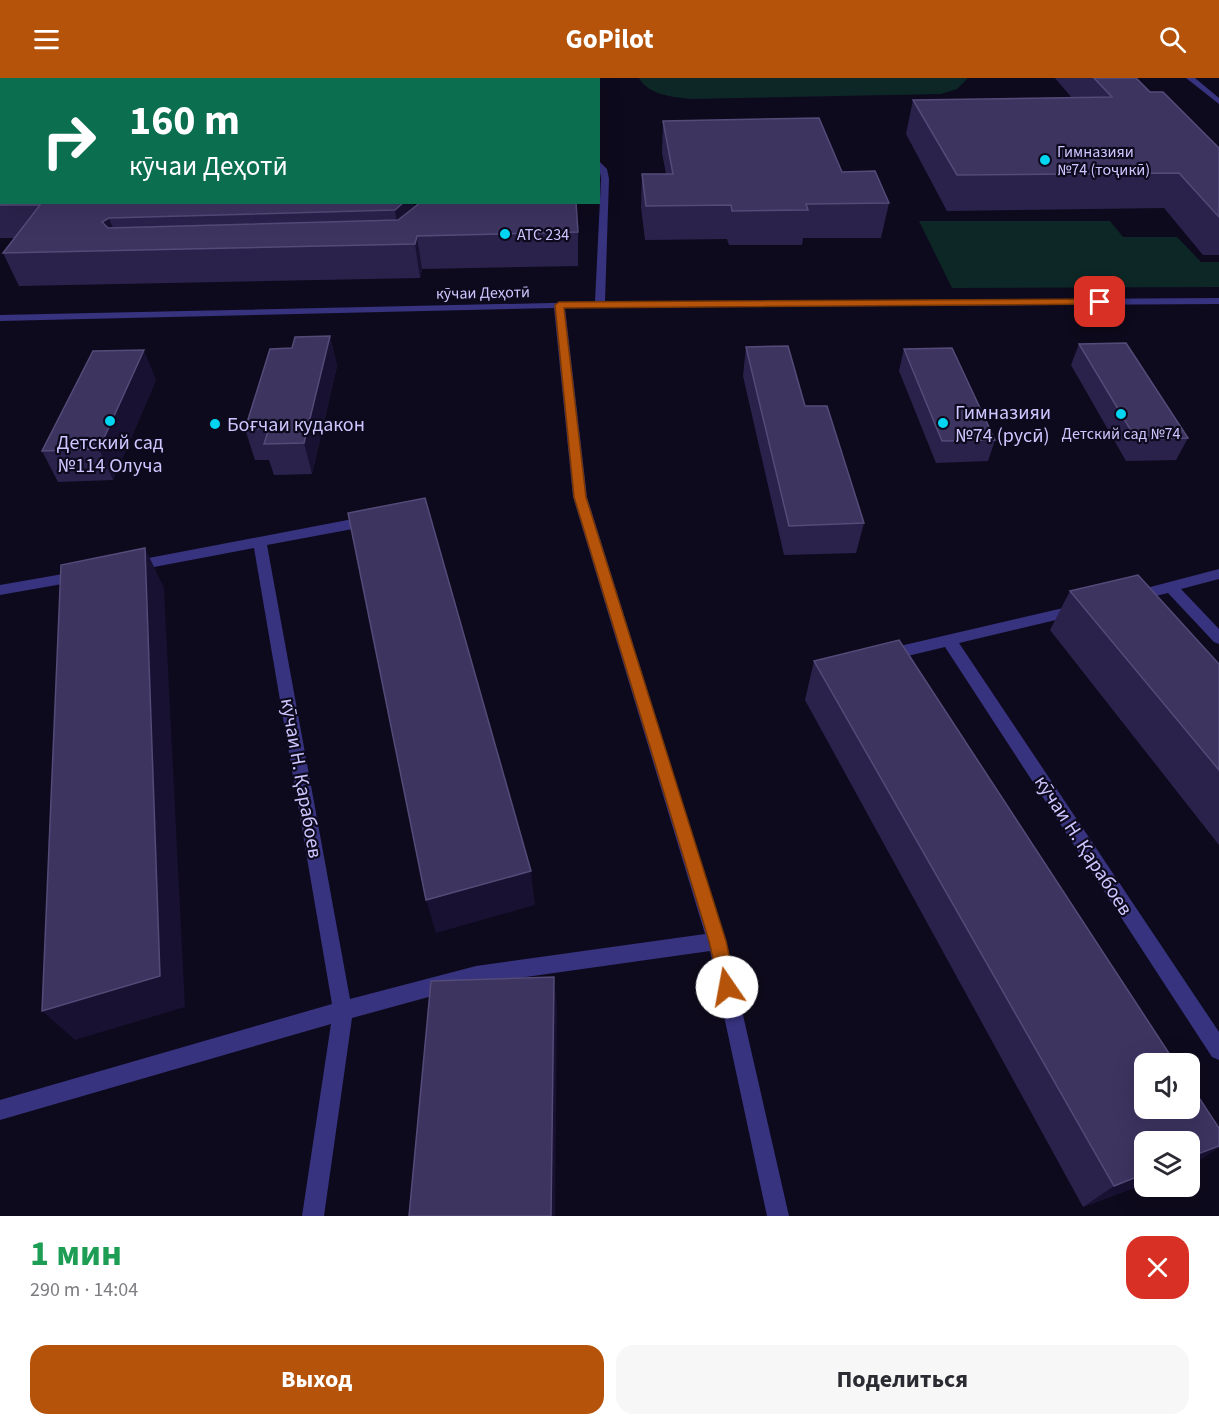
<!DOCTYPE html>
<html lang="ru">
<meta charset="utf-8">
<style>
:root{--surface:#fff;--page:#f7f7f7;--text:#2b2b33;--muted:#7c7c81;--accent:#b45309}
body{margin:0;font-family:"Source Sans 3",sans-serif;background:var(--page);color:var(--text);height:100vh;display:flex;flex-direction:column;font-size:22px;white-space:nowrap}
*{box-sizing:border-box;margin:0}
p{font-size:20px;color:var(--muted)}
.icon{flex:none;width:33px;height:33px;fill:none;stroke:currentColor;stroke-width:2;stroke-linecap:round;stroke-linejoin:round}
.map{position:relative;height:1138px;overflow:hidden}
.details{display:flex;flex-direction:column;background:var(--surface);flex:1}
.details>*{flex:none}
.guide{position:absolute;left:0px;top:0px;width:600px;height:126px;box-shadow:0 6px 24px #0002;background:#0b6e4f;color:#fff;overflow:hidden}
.controls{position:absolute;left:1134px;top:975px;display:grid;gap:12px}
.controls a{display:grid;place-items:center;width:66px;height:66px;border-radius:12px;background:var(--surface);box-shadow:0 6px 24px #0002;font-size:30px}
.pin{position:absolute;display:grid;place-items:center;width:51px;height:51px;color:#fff;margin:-26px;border-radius:12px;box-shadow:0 3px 9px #0006}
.me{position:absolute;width:66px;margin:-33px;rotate:348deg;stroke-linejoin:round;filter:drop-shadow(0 0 4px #0008)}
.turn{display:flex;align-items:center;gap:21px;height:126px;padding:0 30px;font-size:27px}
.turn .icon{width:78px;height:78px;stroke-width:2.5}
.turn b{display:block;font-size:42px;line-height:51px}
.round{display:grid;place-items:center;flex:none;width:63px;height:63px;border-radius:18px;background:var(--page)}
.summary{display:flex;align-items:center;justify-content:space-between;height:102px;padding:0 30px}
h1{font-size:36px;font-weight:700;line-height:45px;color:#1e9e55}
.primary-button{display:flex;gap:12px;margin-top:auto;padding:12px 30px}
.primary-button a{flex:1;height:69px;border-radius:18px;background:var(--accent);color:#fff;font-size:24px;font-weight:700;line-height:69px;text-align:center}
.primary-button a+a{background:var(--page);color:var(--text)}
header{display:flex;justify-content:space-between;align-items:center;height:78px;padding:0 30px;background:var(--accent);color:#fff;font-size:27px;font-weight:700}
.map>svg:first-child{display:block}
.green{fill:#0d2727}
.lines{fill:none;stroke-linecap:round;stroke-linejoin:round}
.minor{fill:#37337f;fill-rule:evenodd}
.wall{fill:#2b224c}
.shaded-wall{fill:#181131}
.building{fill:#3d3460;stroke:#544b79;stroke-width:1.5}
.route{fill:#b45309;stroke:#753606;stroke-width:1.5}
.poi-dot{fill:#00d5f1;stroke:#0e0a1d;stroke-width:2}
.labels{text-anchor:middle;stroke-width:4.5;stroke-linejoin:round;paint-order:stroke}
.far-poi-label{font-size:16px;fill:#cec6ff;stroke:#0e0a1d;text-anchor:start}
.far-street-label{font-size:16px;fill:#cec6ff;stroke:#0e0a1d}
.poi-label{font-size:20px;fill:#cec6ff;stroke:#0e0a1d;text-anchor:start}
.street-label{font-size:20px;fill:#cec6ff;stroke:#0e0a1d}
</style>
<header><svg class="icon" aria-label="menu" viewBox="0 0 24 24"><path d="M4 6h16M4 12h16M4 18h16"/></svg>GoPilot<svg class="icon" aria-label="search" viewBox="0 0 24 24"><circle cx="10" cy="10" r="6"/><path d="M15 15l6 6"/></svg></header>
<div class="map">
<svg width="1219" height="1138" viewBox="0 0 1219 1138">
<rect width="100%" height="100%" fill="#0e0a1d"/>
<path class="green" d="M639,0H968L957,11L941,16L691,21C673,19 648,17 639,0Z
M919,143H1110L1123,159H1177L1201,184H1219V209L952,210Z"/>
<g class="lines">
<path class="minor" d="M124,0H132L123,2Z
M249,0H257L248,2Z
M383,0H391L382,2Z
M450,0H458L449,2Z
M589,0H597V2H589Z
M1186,0H1195L1219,20V26Z
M598,82L607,91L609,101L605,224L1219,220V226L565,230L587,419L726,863L789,1138H767L710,873L476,906L352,940L324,1138H302L331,946L0,1042V1022L332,926L254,470L133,493L126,488L133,483L358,440L365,445L358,450L267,467L350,921L476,888L705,856L573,419L554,230L0,243V237L595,224L601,101Z
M1219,491V501L1181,511L1219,551V566L1214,564L1168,515L1135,523L1128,518L1135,513Z
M80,493L87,498L85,502L0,517V507Z
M1076,527L1081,528L1083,532L1081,536L959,565L1219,954V982L1212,979L945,569L887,583L882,581L879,577L882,573L887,571Z"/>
</g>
<path class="wall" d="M0,0L2,2V124H416L413,125L414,131L578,154V188L422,191L420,200L19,208L3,175L14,160H0Z
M1055,0H1094L1150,14L1219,70V177H1203L1164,130L947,133L906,56L913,22L1072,20Z
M663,43L842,94L889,125L881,160H803L802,167H729L727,161L645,162L641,129L642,96H666L662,75Z
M330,258L337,288L312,396L274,397L269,382H255L245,351L292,270Z
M1079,266L1188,360L1176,382L1126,383L1071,287Z
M746,269L805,328L864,445L856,475L784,477L743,298Z
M904,271L995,362L988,383L936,385L899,293Z
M156,302L113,402L58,404L42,373Z
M1070,513L1219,586V767L1050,552Z
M814,583L1144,1106L1083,1129L805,622Z"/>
<path class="shaded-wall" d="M41,0H77L76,2H40Z
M189,0H214L213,2H189Z
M330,0H346L345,2H330Z
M2,45V83L0,79V47Z
M404,124H413L414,135L400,165L395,132Z
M109,140L122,172L102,144Z
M417,158L422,191L420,200L415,166Z
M330,258L337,288L312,396L304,365Z
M144,272L156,302L113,402L99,371Z
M145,470L164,510L185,929L75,962L42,933Z
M531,793L535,827L436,855L426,822Z
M554,899L557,930L555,1138H551Z
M1219,1068V1070L1190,1088V1079Z
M1144,1096V1106L1083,1129L1114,1108Z"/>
<path class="building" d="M0,0H41L40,2H2V45L0,47Z
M141,0H189V2H140Z
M291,0H330V2H291Z
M498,0H546V2H498Z
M1094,0H1136L1150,14H1163L1219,70V139L1179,95L957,97L913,22L1112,19Z
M819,40L842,94L875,93L889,125L806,126L808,132L732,133L731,127L646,128L642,96H673L663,43Z
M0,80H2V124H404L395,132L109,140L102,144L108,150L398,142L421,124H576L578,154L417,158L415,166L3,175L40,127H0Z
M330,258L304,365L264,366L269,350L245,351L270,271L292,270L295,259Z
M1126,265L1188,360L1136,361L1079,266Z
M788,268L805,328H827L864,445L789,448L746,269Z
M952,270L995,362L942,363L904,271Z
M144,272L99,371L42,373L93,273Z
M425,420L531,793L426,822L348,435Z
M145,470L160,898L42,933L61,487Z
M1138,497L1219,586V692L1070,513Z
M899,562L1176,986H1144V1030H1190V1006L1219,1050V1068L1190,1079V1064H1144V1096L1114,1108L814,583Z
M554,899L551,1138H409L431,903Z"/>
<path class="route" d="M1100,221L1103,222V226L564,230L586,419L726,863L736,909L734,915L727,918L721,915L709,863L574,419L555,227L559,224Z"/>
<g class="poi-dot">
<circle cx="1045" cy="82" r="6"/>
<circle cx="505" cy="156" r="6"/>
<circle cx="1121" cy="336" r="6"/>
<circle cx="110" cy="343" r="6"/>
<circle cx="943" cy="345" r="6"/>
<circle cx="215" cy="346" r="6"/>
</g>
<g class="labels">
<g class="far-poi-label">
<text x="1057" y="79">Гимназияи<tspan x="1057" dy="18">№74 (тоҷикӣ)</tspan></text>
<text x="517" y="162">АТС 234</text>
<text x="1121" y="361" text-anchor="middle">Детский сад №74</text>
</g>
<g class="far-street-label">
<text transform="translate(483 214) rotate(-1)" y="6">кӯчаи Деҳотӣ</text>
</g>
<g class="poi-label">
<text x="955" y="341">Гимназияи<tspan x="955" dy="23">№74 (русӣ)</tspan></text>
<text x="227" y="353">Боғчаи кудакон</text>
<text x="110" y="371" text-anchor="middle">Детский сад<tspan x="110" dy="23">№114 Олуча</tspan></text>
</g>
<g class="street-label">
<text transform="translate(302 700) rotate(80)" y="7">кӯчаи Н. Қарабоев</text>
<text transform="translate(1084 767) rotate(57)" y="7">кӯчаи Н. Қарабоев</text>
</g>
</g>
</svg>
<div class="controls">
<a><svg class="icon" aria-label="sound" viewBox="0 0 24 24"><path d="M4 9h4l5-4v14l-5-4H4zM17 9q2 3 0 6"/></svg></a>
<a><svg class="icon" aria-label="layers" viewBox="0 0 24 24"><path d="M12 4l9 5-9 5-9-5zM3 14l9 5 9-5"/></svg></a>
</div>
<div class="pin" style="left:1100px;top:224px;background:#d93025"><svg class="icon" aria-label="arrive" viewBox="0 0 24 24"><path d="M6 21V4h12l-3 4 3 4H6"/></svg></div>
<svg class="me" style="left:727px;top:909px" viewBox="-20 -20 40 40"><circle r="19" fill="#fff"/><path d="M0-13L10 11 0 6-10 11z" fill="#b45309"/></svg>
<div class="guide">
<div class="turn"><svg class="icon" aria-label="right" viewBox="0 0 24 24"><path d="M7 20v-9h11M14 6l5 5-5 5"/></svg><div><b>160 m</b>кӯчаи Деҳотӣ</div></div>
</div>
</div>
<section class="details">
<div class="summary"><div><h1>1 мин</h1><p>290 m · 14:04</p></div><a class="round" style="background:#d93025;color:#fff"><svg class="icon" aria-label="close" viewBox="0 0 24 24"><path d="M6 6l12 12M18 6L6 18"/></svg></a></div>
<div class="primary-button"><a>Выход</a><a>Поделиться</a></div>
</section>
